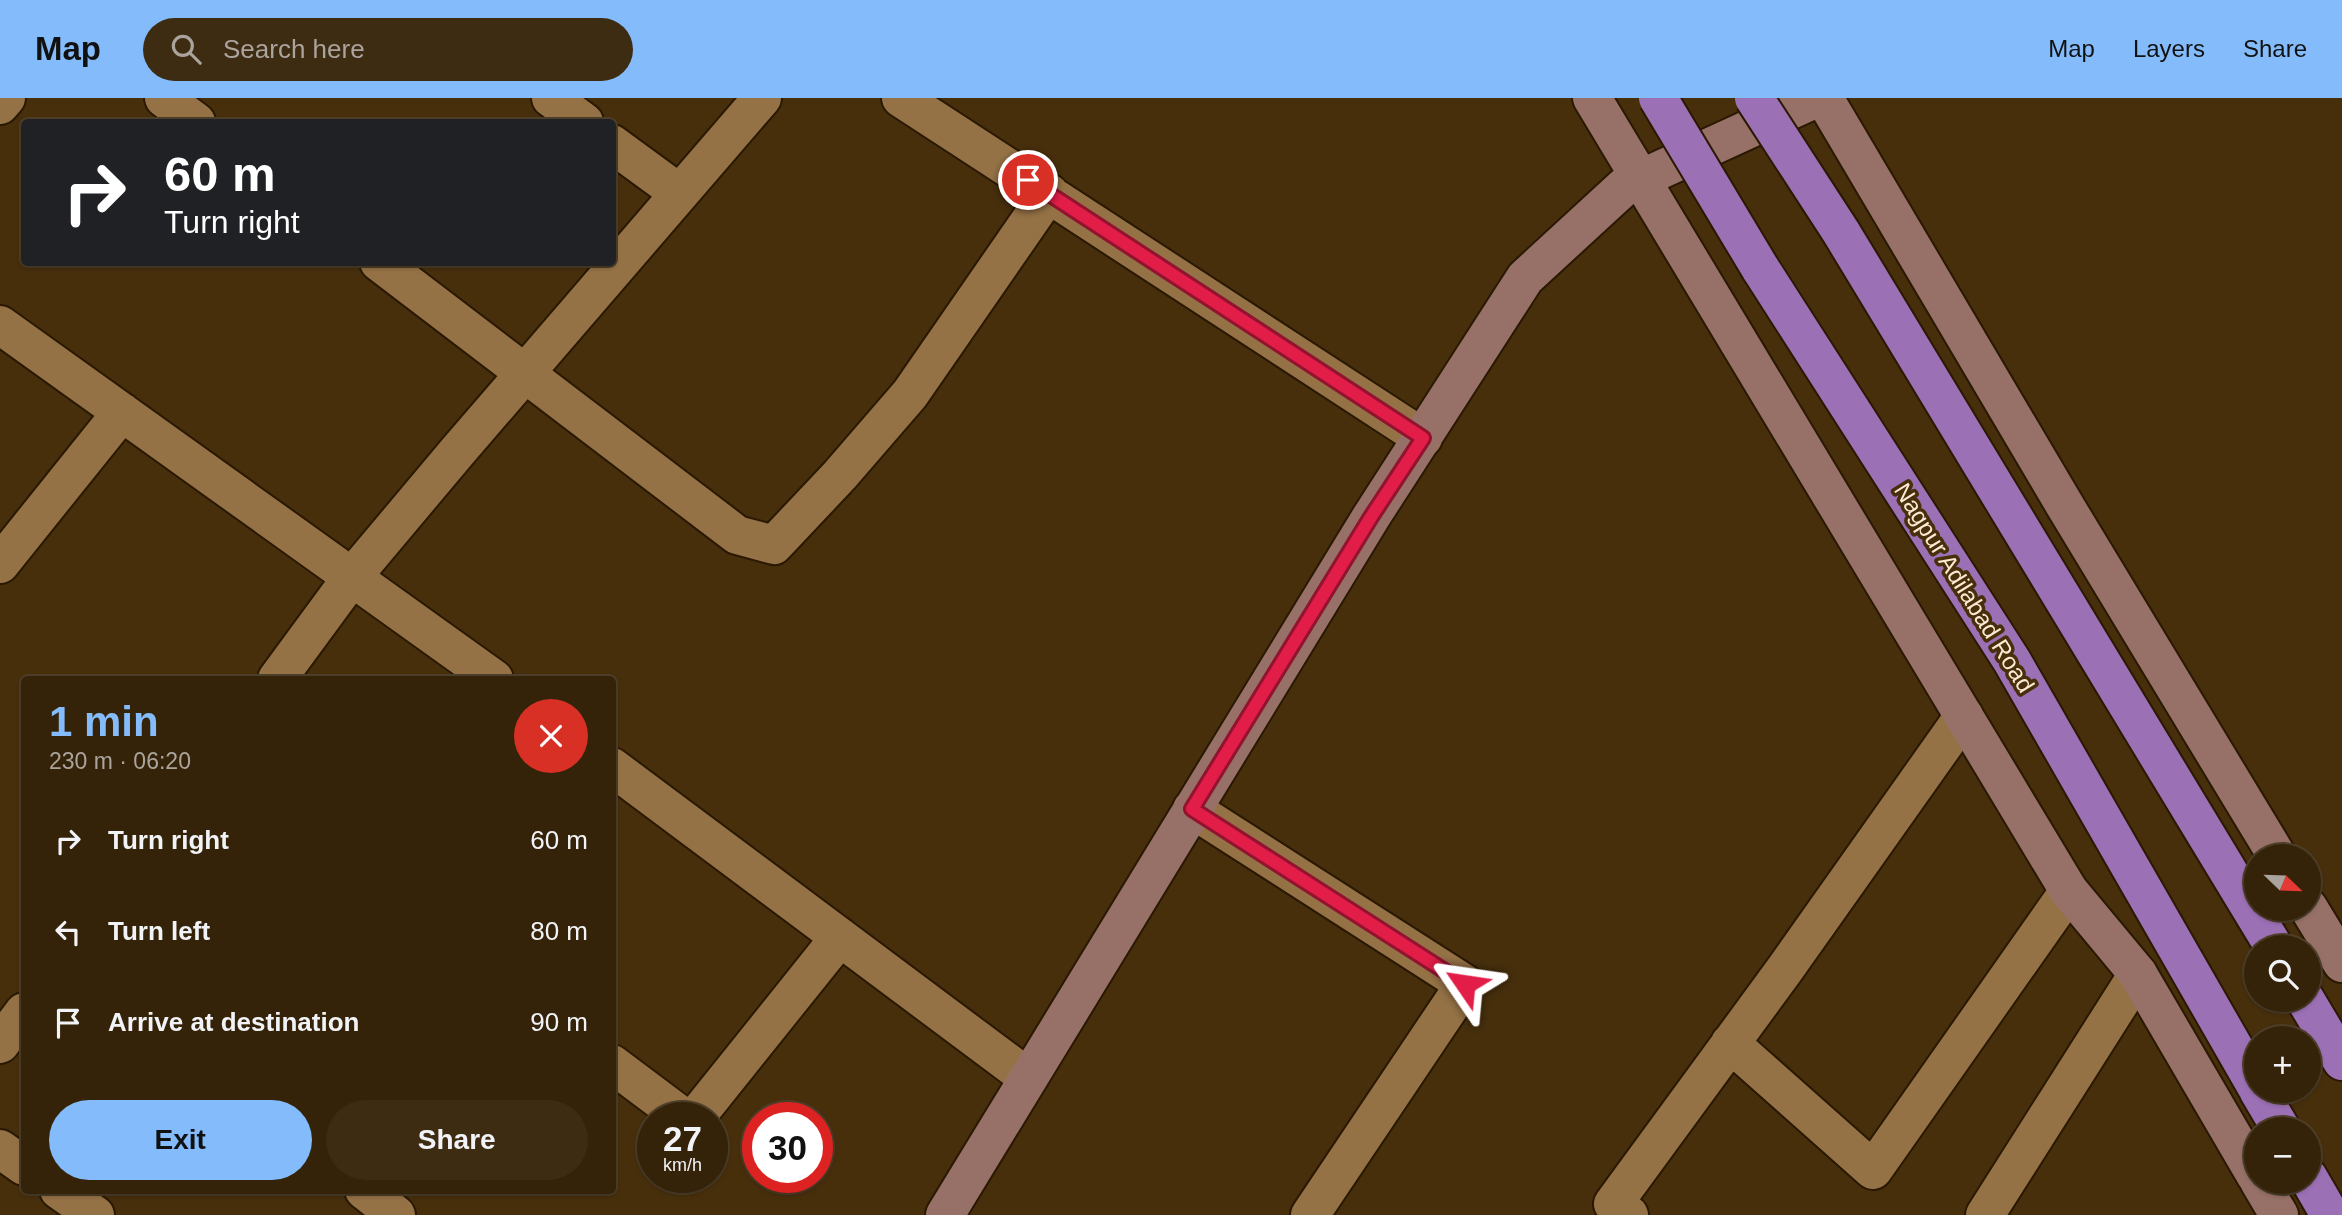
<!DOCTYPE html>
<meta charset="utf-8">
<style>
:root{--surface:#352309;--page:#3d2b12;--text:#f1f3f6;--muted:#aaa49c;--line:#4f402a;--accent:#84bcfb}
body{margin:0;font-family:Arial,sans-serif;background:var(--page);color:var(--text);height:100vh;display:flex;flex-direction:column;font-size:26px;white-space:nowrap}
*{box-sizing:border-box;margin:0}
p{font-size:23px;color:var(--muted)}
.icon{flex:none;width:38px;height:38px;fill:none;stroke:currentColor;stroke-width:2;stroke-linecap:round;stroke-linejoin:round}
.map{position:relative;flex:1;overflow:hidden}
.drawer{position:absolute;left:21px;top:578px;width:595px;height:518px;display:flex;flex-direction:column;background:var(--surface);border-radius:7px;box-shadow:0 2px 5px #0004,0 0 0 2px var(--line)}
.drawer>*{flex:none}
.hud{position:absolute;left:21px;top:21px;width:595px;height:147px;border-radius:7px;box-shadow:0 2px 5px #0004,0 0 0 2px var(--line);background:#202124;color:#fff;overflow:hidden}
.needle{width:46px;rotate:113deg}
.controls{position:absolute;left:2244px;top:746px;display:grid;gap:14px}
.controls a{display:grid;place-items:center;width:77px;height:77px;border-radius:50%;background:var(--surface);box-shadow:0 2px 5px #0004,0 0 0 2px var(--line);font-size:35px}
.speed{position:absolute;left:637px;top:1004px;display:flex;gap:14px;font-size:35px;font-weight:700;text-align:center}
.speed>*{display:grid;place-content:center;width:91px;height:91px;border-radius:50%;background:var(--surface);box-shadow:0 2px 5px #0004,0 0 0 2px var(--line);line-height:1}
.speed small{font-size:18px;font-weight:400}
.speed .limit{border:10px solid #d22;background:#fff;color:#111}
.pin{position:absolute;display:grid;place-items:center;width:60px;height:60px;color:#fff;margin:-30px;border:4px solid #fff;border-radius:50%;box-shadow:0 2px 7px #0007}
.me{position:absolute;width:77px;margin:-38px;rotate:302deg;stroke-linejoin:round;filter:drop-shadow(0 0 5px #0008)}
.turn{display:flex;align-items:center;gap:24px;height:147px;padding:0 28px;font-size:32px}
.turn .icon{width:91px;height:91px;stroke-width:2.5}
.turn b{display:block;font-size:49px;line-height:60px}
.round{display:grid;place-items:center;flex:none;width:74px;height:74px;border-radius:37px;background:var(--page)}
.summary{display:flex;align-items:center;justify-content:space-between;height:119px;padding:0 28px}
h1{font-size:42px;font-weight:800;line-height:52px;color:var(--accent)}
.cta{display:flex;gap:14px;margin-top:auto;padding:14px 28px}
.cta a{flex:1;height:80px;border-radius:42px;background:var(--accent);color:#111;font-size:28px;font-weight:800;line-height:80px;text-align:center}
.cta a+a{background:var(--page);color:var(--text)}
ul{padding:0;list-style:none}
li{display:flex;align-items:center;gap:21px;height:91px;padding:0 28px}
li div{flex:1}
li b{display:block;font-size:26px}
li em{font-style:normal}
header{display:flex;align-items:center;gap:42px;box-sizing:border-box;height:98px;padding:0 35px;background:var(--accent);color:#111}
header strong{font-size:33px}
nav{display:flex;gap:38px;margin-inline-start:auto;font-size:24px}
.search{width:490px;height:63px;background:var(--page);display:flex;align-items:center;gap:18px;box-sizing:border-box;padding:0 24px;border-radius:38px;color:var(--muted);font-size:26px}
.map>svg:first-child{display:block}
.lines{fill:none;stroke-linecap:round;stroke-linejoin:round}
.street-casing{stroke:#291802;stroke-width:42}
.secondary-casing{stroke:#291802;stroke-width:42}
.highway-casing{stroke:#291802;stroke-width:42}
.street{stroke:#957246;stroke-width:38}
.secondary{stroke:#977167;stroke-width:38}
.highway{stroke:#9c70b5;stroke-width:38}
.highway-bridge-casing{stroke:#291802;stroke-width:42;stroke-linecap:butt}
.highway-bridge{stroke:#9c70b5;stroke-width:38}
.route-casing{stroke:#92132f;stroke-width:18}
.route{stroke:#e11d48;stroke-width:12}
.labels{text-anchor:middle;stroke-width:7;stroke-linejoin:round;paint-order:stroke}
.street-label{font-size:24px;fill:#fdead2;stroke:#472f0c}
</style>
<header>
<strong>Map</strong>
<div class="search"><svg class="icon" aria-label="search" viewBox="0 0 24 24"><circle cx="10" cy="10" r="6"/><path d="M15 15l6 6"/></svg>Search here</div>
<nav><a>Map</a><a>Layers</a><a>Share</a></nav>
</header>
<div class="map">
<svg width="2342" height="1117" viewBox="0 0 2342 1117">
<rect width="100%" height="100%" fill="#472f0c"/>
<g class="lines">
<g class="street-casing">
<path id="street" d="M164,0L196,24
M551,0L584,24
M901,0L1423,340
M0,7L6,0
M612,46L679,95
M379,164L737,437L774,447L840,377L910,296L1049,95
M0,227L494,581
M0,466L122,314
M277,581L352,479L457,354L762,0
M612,669L1027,979
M1192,711L1465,886L1310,1117
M1730,945L1873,1072L2069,793
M0,946L24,914
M612,966L684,1020
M695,1020L840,839
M0,1051L24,1068
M59,1092L95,1117
M364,1092L396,1117
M1629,1117L1613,1106L1785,871L1964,618
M1985,1117L2138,876"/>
</g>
<g class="secondary-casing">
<path id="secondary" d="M1592,0L2069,793L2138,876L2256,1078
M1824,0L2064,406L2277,758
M2308,809L2342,865
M2259,1083L2279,1117
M945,1117L1371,419L1525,180L1625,88L1817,0"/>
</g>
<g class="highway-casing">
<path id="highway" d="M1841,134L2274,849
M1760,170L2012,563L2256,988
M2305,901L2342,963
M2258,992L2281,1031
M2308,1079L2330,1117"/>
</g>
<use href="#street" class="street"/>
<use href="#secondary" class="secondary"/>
<use href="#highway" class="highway"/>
<g class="highway-bridge-casing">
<path id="highway-bridge" d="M1658,0L1760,170
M1754,0L1841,134"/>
</g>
<use href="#highway-bridge" class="highway-bridge"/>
</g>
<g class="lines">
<g class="route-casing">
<path id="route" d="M1028,82L1423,340L1371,419L1192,711L1465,886"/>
</g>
<use href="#route" class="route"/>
</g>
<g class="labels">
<g class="street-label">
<text transform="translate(1964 490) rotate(58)" y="8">Nagpur Adilabad Road</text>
</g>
</g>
</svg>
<div class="controls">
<a><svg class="needle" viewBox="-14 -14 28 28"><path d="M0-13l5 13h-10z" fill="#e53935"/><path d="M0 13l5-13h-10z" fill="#aaa49c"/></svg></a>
<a><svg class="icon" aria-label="search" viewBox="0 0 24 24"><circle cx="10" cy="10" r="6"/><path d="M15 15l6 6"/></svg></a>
<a>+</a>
<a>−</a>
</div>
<div class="speed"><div>27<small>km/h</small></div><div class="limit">30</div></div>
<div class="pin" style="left:1028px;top:82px;background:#d93025"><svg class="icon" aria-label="arrive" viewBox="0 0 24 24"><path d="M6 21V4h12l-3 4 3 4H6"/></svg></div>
<svg class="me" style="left:1465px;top:886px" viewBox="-20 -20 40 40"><path d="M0-17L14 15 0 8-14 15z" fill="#e11d48" stroke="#fff" stroke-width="4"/></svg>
<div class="hud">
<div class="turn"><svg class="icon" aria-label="right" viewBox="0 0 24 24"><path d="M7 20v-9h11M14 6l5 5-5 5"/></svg><div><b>60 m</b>Turn right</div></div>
</div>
<section class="drawer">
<div class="summary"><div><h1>1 min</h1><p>230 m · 06:20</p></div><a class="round" style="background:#d93025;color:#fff"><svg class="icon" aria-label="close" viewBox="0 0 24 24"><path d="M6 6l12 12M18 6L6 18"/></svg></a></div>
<ul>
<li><svg class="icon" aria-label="right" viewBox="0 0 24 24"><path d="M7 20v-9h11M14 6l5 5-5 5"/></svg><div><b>Turn right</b></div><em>60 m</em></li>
<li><svg class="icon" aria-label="left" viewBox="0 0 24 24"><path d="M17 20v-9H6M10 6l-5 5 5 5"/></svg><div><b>Turn left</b></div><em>80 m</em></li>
<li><svg class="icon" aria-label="arrive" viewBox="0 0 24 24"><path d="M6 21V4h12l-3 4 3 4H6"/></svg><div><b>Arrive at destination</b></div><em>90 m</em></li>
</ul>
<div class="cta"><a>Exit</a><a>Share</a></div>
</section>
</div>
